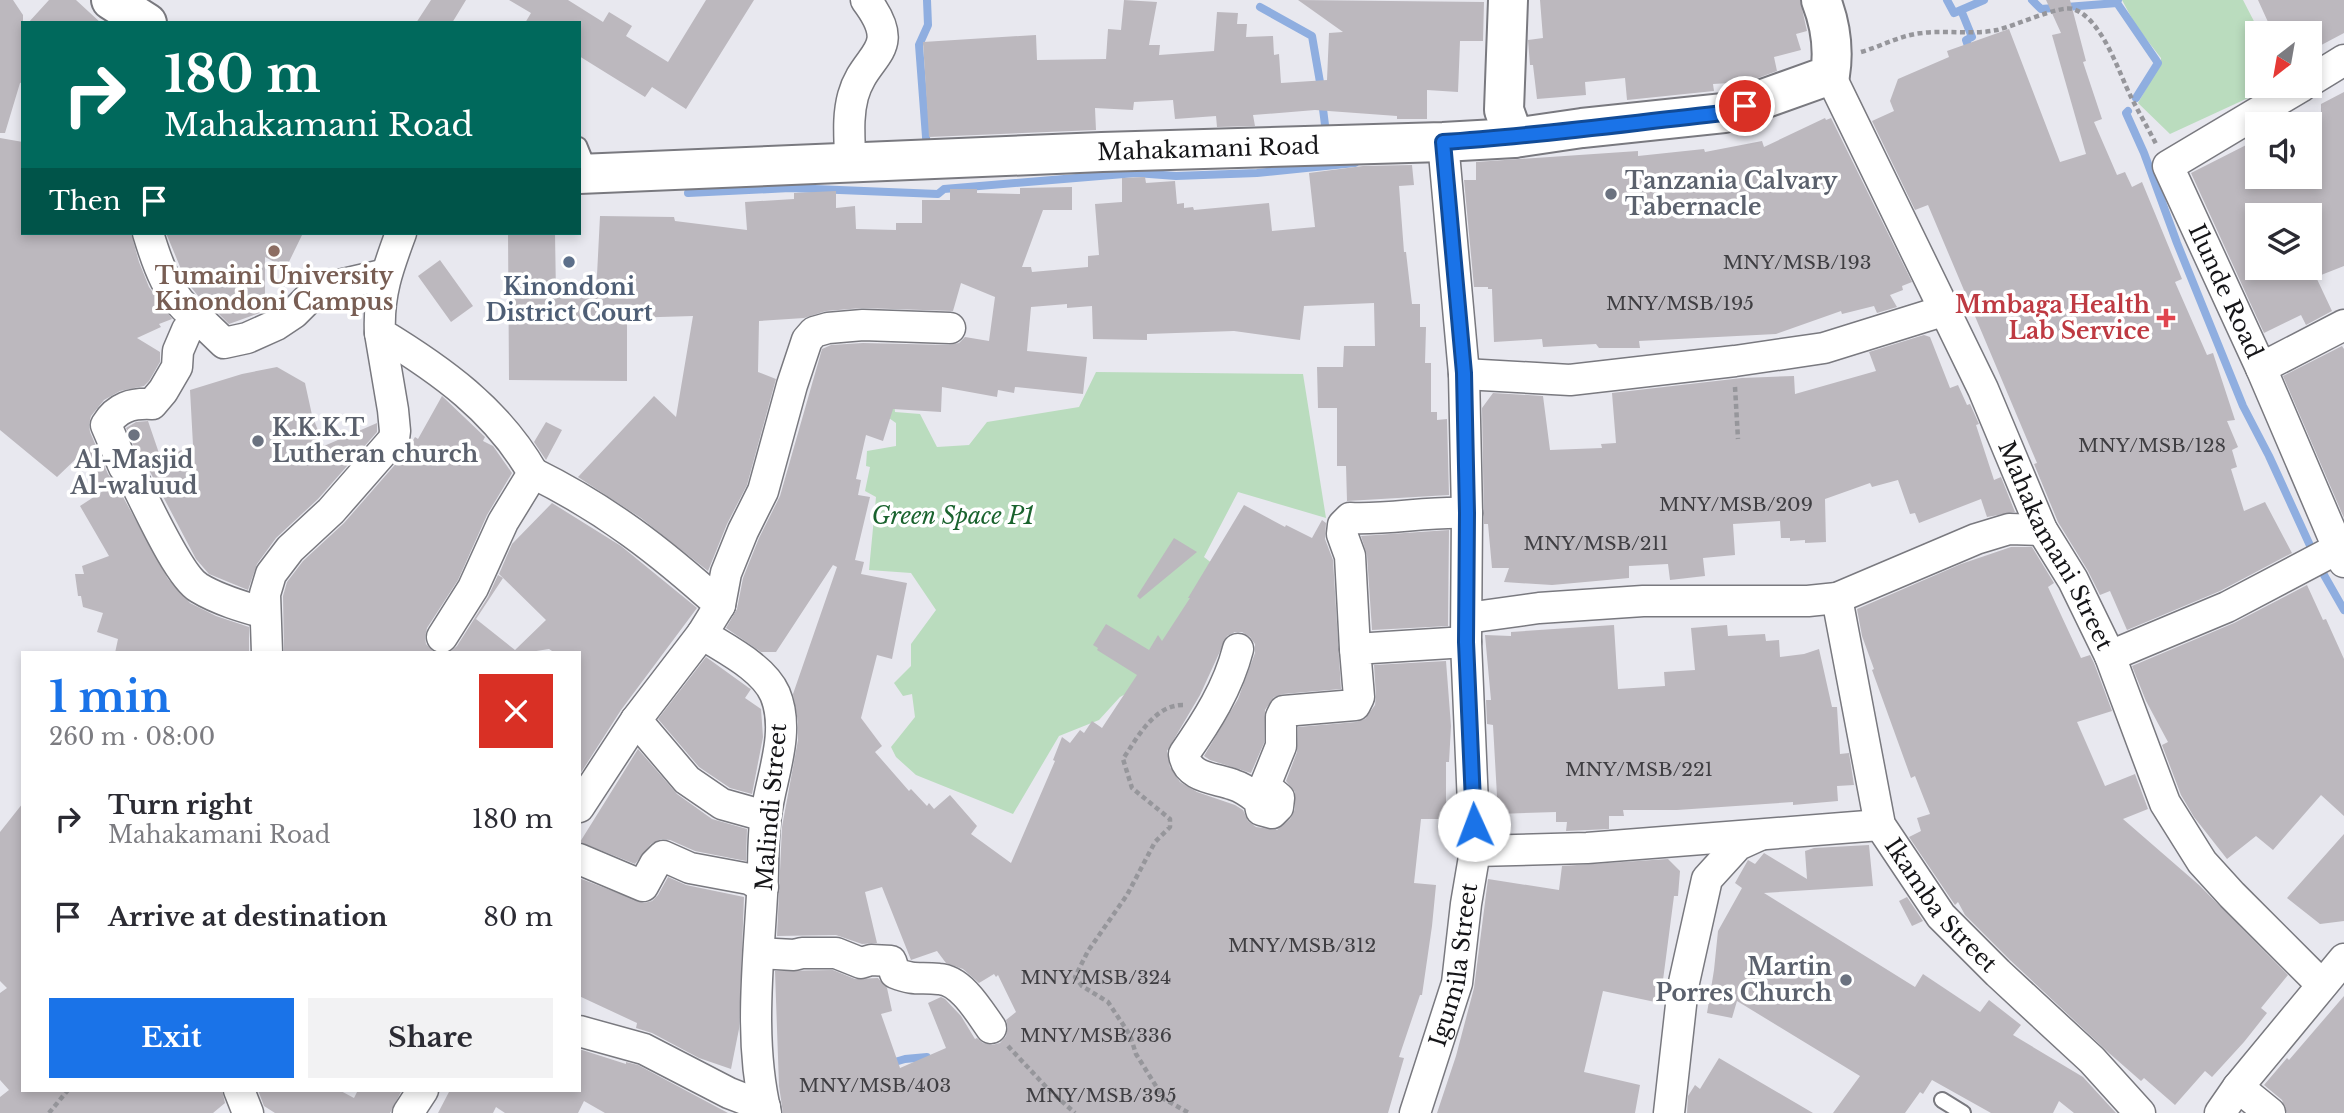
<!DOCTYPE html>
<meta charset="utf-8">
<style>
:root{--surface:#fff;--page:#f2f2f3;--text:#2b2b33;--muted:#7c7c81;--accent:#1a73e8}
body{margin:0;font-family:"Libre Baskerville",serif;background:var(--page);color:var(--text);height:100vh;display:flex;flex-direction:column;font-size:26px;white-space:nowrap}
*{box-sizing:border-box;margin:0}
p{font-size:23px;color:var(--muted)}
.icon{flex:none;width:38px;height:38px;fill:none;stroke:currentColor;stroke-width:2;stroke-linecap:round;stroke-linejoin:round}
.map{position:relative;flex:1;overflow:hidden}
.side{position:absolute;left:21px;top:651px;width:560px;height:441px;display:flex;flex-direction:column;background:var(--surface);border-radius:0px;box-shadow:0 4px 10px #0003}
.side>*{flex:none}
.banner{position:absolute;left:21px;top:21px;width:560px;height:214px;border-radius:0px;box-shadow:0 4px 10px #0003;background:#00695c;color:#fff;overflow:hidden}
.needle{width:46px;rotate:211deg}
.buttons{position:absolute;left:2245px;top:21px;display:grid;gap:14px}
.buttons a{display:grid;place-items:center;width:77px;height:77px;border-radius:0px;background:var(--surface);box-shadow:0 4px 10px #0003;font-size:35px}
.pin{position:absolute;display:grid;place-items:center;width:60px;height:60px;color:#fff;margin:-30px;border:4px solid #fff;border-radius:50%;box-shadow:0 2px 7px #0007}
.me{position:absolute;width:77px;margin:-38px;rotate:358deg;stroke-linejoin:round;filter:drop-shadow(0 0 5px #0008)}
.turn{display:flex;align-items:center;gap:24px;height:147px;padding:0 28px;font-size:32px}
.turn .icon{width:91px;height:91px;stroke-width:2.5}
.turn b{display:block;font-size:49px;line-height:60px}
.then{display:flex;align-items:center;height:66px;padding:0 28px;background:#0003;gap:14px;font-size:26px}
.round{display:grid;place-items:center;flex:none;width:74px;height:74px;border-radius:0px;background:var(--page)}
.overview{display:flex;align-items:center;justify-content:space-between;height:119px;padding:0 28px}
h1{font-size:42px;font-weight:800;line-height:52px;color:var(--accent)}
.primary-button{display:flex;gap:14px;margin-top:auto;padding:14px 28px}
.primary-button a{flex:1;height:80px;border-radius:0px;background:var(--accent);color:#fff;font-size:28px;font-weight:800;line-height:80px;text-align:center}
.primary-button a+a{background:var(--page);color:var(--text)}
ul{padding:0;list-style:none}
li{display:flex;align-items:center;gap:21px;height:98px;padding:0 28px}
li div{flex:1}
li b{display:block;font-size:26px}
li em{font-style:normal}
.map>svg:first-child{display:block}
.green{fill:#badcbe}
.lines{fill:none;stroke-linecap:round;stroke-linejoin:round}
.stream{stroke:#8faee0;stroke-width:8}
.building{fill:#bcb8be;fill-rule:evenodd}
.lane-casing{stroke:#79797f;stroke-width:18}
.street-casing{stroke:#79797f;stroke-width:33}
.secondary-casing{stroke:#79797f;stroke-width:42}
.path{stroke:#96969b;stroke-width:4.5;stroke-dasharray:5 3.5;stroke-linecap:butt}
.lane{stroke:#fff;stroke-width:14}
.street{stroke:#fff;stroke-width:30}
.secondary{stroke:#fff;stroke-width:38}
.route-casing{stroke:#114b97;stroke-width:18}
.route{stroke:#1a73e8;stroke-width:12}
.worship-dot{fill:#6b7280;stroke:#fff;stroke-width:2.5}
.education-dot{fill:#8d6e63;stroke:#fff;stroke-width:2.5}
.service-dot{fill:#5c6f8a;stroke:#fff;stroke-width:2.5}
.health-dot{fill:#e0444e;stroke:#fff;stroke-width:2.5}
.labels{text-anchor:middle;stroke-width:7;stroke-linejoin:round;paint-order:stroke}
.number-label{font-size:19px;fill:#3f3e42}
.street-label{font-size:23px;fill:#151518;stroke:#fff}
.worship-label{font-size:23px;font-weight:bold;fill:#5b616d;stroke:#fff;text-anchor:start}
.education-label{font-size:23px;font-weight:bold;fill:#785e54;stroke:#fff}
.service-label{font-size:23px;font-weight:bold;fill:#4e5e75;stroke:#fff}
.health-label{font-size:23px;font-weight:bold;fill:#be3a42;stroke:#fff;text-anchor:end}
.park-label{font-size:23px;font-style:italic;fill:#1a632e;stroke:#fff}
</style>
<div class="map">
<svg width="2344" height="1113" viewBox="0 0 2344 1113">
<rect width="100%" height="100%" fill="#e8e8ef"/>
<path class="green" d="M2122,0H2243L2260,33H2258V86H2274L2170,134L2138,103L2161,63V58L2136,26Z
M891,371L895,412L920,414L937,447L969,445L987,422L1079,407L1096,372L1303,374L1326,518L1238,492L1204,557L1237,583L1167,671L1120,697L1099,720L1059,736L1013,814L916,775L896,757L891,747L915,717L912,694L903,696L894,683L911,666V644L936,610L911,573L869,570L876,497L865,491L870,467L866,466L867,451L896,446V423L876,409Z"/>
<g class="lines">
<path class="stream" d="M1947,0L1954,13L1984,0
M2032,0L2041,9L2117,3
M2118,0L2117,3L2158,63L2136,98
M1260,7L1312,36L1321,88
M1954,13L1961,10L1972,37L1966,40L1970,52
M1322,101L1326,133
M2128,111L2126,113L2144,153L2177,243L2243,406L2269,456L2313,552
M927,150L919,45L928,25L927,0
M688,193L790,188L938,194L944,189L1136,173L1176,176L1257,173L1355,163
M2324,575L2344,610
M888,1064L905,1059L927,1057L930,1063"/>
</g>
<path class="building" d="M0,0H13L23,15V82L20,83L5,133H0Z
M49,0H76L101,23H28Z
M431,0H466L452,23H416Z
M509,0H568L603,22L609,12L632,26L626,36L668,62L706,0H754L686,109L652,87L645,97L579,56V23H525L531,13Z
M1124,0L1157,2L1149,45H1160L1159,55L1214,51L1217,12L1238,13L1237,24H1247L1246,37L1273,36L1274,55L1279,54L1281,83L1327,80L1329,33L1343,32L1298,0L1484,2L1483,41H1460L1458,92L1427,90V119H1397V116L1315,110L1253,115L1255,126L1217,127L1216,116L1175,119L1173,100L1134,102L1133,110L1095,108L1096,130L929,137L923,42L1036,35L1037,60L1106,59L1108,29L1121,30Z
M1540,0H1800L1807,31L1796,34L1801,50L1774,57L1777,71L1747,82L1713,84L1714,91L1627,100L1625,78L1585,82L1586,95L1537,99L1533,65H1530L1528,40L1543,38Z
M2046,0H2070L2086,61L2083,62L2102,119L2094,122L2117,175L2125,172L2132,187L2142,182L2182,279L2175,282L2207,355L2213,353L2235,420L2227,421L2238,447L2232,450L2237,467L2231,469L2244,511L2265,502L2292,553L2220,591L2127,630L2110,591L2100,595L2088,571L2058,522L2034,464L2037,463L1928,205L1915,210L1872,121L1894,111L1890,101L1898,79L1949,57L1947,51L2009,29L2060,162L2086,154L2052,35L2061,33Z
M2258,0H2344V33L2310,51V33H2273Z
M2344,92V266L2316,277L2332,311L2306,325L2301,315L2264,333L2191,173L2258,139V177H2321V104ZM2258,215H2310V268H2258Z
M1825,118L1826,120L1831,118L1912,282L1902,286L1903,290L1890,295L1897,307L1877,313L1874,306L1842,314L1841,311L1776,334L1639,341L1640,348H1599L1596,344L1543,347L1542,339L1494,342L1492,289H1488V287H1474L1464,180H1476V162L1638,151V156L1704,149L1705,152L1762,141L1764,147Z
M0,138L23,142V233H131L139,262L149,287L172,319L159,324L161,327L137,338L160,352V362L149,381L144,386L120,391L104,400L91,416L89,424L90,432L108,474L117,486L168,579L190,603L216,616L249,627V653H115L118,639L97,632L103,613L83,607L81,596H78L75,574H84L82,566L109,556L80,506L103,491L79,456L57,477L0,430Z
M1412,165L1414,185L1399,186L1404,252H1406L1412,304H1420V327H1426L1425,363H1431V412H1437V420L1447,419L1449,495L1347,501L1346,466H1337V408H1318L1317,367H1343L1344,346H1375L1374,303L1304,306L1300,340L1234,331L1147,334V340L1093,339L1092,306L1067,308V304L1031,307L1027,351L1087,357L1083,394L1015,387L1014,393L998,390L997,397L942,387L941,412L893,409L883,441L866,435L856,479L861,480L858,495L870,497L855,560L864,562L861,574L907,583L892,659L877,655L861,718L882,746L875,752L909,791L911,789L927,806L929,803L934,809L950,795L977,826L971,834L1011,863L1055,761L1053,760L1062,737L1070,743L1080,730L1084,733L1092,721L1102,728L1137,675L1097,650L1098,648L1093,645L1106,624L1149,650L1158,635L1162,641L1190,598H1188L1244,505L1285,527L1286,525L1312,538L1322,520L1326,523L1325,539L1333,560L1341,689L1283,694L1274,697L1265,710L1264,743L1251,773L1210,760L1204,756L1238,699L1255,653V644L1250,637L1242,632H1235L1227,636L1200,695L1167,751L1170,767L1180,782L1197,792L1235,805L1243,810L1248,821L1256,827L1277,830L1290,819L1295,809V792L1286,781L1297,752L1298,727L1356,722L1365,719L1375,705L1376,696L1374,665L1446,661L1451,726L1449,762H1446V819H1421L1414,883L1436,885L1432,926L1422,995H1420L1399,1057L1404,1058L1388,1113H783L779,1086L775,971L833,970L855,979L878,978L887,988L892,1011L881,1014L900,1068L946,1048L928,1003L941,997L945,999L961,1016L975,1039L977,1038L983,1043L992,1045L1000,1043L1006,1036L1008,1027L1006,1020L1016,1012L998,975L996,977L994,974L979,983L963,969L946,963L937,951L911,960L882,887L865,892L877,943L862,944L836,935L777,936L782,827L798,740V722L793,694L837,567L833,565L776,652H761L726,628L737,609L743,578L759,538L780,496L822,349L831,345L863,343L949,345L959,343L965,337L989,341L995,297L961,283L953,311L862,308L826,311L804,318L759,321L758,372L776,379L747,485L727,524L708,571L641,518L578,477L654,396L676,417L693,316L627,318V381L509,380L508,233H555L556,295H596L600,216L674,217L675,221L747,230L745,202L794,199V193L836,191V208L855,206L856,229L896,230V223H922V200H950V189H977V193L1020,194V188L1072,187V210H1043L1022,267H1031L1032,272L1088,267V256L1099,255L1095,204L1122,202V178L1145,177L1146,183L1175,181L1177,204L1184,203V208L1193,207L1194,210L1269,203L1272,231L1315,227L1309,173L1363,166Z
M166,233H303L286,268L265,257V311L229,324L216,311L208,298L206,302L199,297L186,281Z
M440,260L473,306L451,322L418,276Z
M1924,335L1930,337L1950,388L1958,385L1967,405L1970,404L1979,424L1976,425L1994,480L2001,477L2015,512L1987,517L1981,499L1919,523L1915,513L1910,514L1898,480L1872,487L1870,483L1825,499L1826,542L1805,543V540L1790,541V538H1781L1780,521L1733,524L1735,555L1703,558L1705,576L1670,580L1668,564L1629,566V578L1552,585L1504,582L1509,568H1492L1488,524H1484L1482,408L1493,393L1543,396L1550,450L1602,448L1601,444L1616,443L1612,393L1742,378L1794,376L1795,394L1876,371L1869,352Z
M2342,346L2344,349V518L2283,376Z
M277,367L305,383L312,415L324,446L377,423V432L318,499L276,538L257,564L248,590L209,574L196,559L148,468L139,458L126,428L136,422L148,421L161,459L193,445L190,390L242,374Z
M442,396L485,437L483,441L493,446L512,473L487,515L458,580L427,628L425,637L426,644L435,653H284L283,596L287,582L303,561L344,523L407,451L415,437L418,439Z
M546,422L562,430L546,460L534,442Z
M552,503L621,546L697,608L621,710L580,774L579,653H555L549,649L524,653H449L457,646L488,597L498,575L503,578L476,619L515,650L546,620L499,574L512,544Z
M1449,530L1448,626L1372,630L1367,555L1361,536Z
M1174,538L1197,552L1140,599L1137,596Z
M2011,547H2032L2054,583L2048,587L2081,658L2090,655L2094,663L2112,711L2077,722L2105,786L2135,774L2148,809L2123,819L2199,885L2288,975L2261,1008L2267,1013L2244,1042L2212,1077L2205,1071L2175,1105L2144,1078L2141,1081L2109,1053L2010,960L1965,915L1958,902L1955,905L1909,837L1921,831L1917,818L1930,814L1915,776L1911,778L1872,670L1874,669L1862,636L1857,609L1961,564Z
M2307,585L2323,620L2326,619L2344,659V816L2321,795L2273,850L2256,836L2227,859L2194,817L2181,795L2162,745L2168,742L2146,701L2132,666L2234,623Z
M1614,625L1618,689L1665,686L1664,672L1695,670L1691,628L1727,625L1728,636L1765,634L1766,641L1779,640L1780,657L1804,654L1819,649L1832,707H1837L1840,754L1849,753L1854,785L1837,786L1838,801L1793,805V802L1677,810H1623L1624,816H1609V829L1566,831L1567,822H1556V812L1498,814L1493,725L1487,724L1486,700H1491L1485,635L1511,636V632Z
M706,657L749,688L751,689L745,698L761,709L763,737L752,794L730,788L699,767L658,719Z
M638,749L677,794L712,819L747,829L746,861L695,851L670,840L661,839L651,844L635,864L580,842Z
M23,803V1090H222L225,1103L213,1113H0V1097L9,1090L0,1080V993L7,988L0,981V832Z
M2344,834V921L2320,924L2287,898Z
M1869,845L1873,886L1764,893L1915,987L1923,974L1980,1012L1989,1000L2021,1025L2013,1035L2083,1077L2116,1113H2074L2059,1101L2053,1113H1991L1932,1080L1923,1094L1920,1092L1905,1113H1833L1860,1076L1737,1001L1732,1018L1707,1013L1714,970L1718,931L1742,888L1735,883L1748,860L1755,864L1764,853L1807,879L1805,851L1814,848Z
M1668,859L1680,871L1678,896H1674L1660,1003L1603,991L1584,1072L1640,1085L1635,1113H1437L1456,1056L1474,988L1488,879L1559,890L1562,866Z
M668,877L686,885L744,897L739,1029L731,1069L699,1058L652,1033L636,1028L637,1023L579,996V878L644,903L652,901L658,895Z
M1907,897L1923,921L1912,926L1899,901Z
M2344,996V1113H2287L2282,1100L2264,1085L2287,1058L2289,1060Z
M579,1049L626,1064V1062L638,1065L728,1113H605L584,1101L578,1113H505L496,1107L493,1113H438L450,1090H579Z
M1719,1058L1813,1113H1687L1688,1096L1695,1085L1700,1089Z
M258,1090H339L354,1098L358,1090H402L390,1113H275L264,1106Z"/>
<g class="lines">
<g class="lane-casing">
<path id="lane" d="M579,145L590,172
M1942,1100L1963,1113"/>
</g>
<g class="street-casing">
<g id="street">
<path id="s1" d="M1830,75L1983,389L2042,530L2073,580L2110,656L2165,803L2202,862L2232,895L2322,985"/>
<path d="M2310,81L2344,60"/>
<path id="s2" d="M2302,86L2168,166L2261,368L2344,562"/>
<path d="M850,162C850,140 847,118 853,96C865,52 905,52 866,0"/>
<path d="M148,233C157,263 169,300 197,317"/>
<path d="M401,233C388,268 378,295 380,333C441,370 497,410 533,473L503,522L473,588L442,637"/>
<path d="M2261,368L2344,325"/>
<path d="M1464,374L1570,380L1735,361L1824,348L1946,310"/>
<path d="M533,473C606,509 660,551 720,605L702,634C725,649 763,667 775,694C791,732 771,777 766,815C762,841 764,869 762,895C758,967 749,1042 766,1113"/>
<path id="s3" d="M1837,598L1880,825L1941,916L1998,973L2092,1060L2140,1113"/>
<path d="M720,605L726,573L743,531L763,491L792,385L807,340L814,332L828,328L863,325L950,328"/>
<path d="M265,613C243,607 219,600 199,588C178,576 145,500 132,476L124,467L106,425C117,407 132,403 152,404L163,391L177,367L178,351L187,330L197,317L224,343L247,338L276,325L294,313L317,290L386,274"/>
<path d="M1467,618L1539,608L1643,601H1808L1837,598L1976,539L2009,529L2042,530"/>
<path d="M1238,649C1228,688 1207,721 1184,754C1187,779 1217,778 1234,785C1244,788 1251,794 1259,800L1261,810L1272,813L1278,807L1279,798L1266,787V783L1281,746V717L1284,711L1355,705L1359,697L1355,649L1466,642"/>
<path d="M1355,649L1350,556L1342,534L1343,525L1350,518C1389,520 1428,511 1467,513"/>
<path d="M267,653L265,594L271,574L290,549L331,511L394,439L395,431L393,410L380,333"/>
<path d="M2110,656L2227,607L2337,549"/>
<path d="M636,720L687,780L722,804L765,816"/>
<path d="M579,807L636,720L702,634"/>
<path d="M1475,851L1587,848L1880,825"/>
<path d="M579,859L643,886L655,864L663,856L690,868L749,879L763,887"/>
<path d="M759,953L794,955L802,953H836L861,963L871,960L891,961L895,973C915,981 919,977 939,979C961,980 979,1011 991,1028"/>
<path d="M579,1031L644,1049L729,1093L765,1107"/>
<path d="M2238,1087L2270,1113"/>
<path d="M239,1090L248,1113"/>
<path d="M408,1113L423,1090"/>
<path id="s4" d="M1415,1113L1457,983L1466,904L1475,851L1466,642L1467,513L1464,374L1443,142"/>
<path d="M1669,1113L1683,987L1707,879L1738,845L1760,835"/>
<path d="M2220,1113L2238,1087L2344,959"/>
</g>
</g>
<g class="secondary-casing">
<g id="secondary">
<path d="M111,0L147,23"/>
<path d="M1508,0L1504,110L1514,138"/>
<path id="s5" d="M579,174L1102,152L1443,142L1514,138L1582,128L1724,113L1830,75C1834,50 1830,23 1821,0"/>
</g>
</g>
<path class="path" d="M1861,52C1882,46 1901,35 1922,33C1947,30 1972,35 1997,30C2015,26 2059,5 2073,9C2102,18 2119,73 2131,97C2139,113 2148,128 2156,144
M1735,387L1738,439
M1183,705C1154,705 1137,738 1123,759L1132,788L1170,819V827L1155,842L1127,895L1088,951L1075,977L1082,986L1108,1002L1130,1035L1136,1054L1164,1099L1189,1113
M1008,1046L1048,1089L1075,1113
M49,1113L68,1090"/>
<use href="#lane" class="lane"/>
<use href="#street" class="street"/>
<use href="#secondary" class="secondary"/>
</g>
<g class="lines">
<g class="route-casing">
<path id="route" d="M1474,825L1466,642L1467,513L1464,373L1443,142C1537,136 1630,123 1724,113L1745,106"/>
</g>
<use href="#route" class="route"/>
</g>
<g class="worship-dot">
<circle cx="1611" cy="194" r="7"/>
<circle cx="134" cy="435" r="7"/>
<circle cx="258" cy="441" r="7"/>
<circle cx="1846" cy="980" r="7"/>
</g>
<circle class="education-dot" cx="274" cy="251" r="7"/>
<circle class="service-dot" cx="569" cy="262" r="7"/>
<path class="health-dot" d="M2162.5 307.5h7v7h7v7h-7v7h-7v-7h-7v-7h7z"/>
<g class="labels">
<g class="number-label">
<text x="1797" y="269">MNY/MSB/193</text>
<text x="1680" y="310">MNY/MSB/195</text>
<text x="2152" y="452">MNY/MSB/128</text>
<text x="1736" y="511">MNY/MSB/209</text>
<text x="1596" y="550">MNY/MSB/211</text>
<text x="1639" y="776">MNY/MSB/221</text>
<text x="1302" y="952">MNY/MSB/312</text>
<text x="1096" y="984">MNY/MSB/324</text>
<text x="1096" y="1042">MNY/MSB/336</text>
<text x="875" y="1092">MNY/MSB/403</text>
<text x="1101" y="1102">MNY/MSB/395</text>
</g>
<g class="street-label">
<text dy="8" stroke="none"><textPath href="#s5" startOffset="630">Mahakamani Road</textPath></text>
<text dy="8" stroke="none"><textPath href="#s2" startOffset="294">Ilunde Road</textPath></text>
<text dy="8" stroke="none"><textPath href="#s1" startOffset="522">Mahakamani Street</textPath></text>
<text transform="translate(771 807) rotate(-85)" y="8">Malindi Street</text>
<text dy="8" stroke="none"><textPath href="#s3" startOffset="332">Ikamba Street</textPath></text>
<text dy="8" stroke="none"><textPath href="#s4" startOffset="154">Igumila Street</textPath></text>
</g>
<g class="worship-label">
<text x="1625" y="189">Tanzania Calvary<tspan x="1625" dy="26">Tabernacle</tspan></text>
<text x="272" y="436">K.K.K.T<tspan x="272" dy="26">Lutheran church</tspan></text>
<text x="134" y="468" text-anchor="middle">Al-Masjid<tspan x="134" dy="26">Al-waluud</tspan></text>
<text x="1832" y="975" text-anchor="end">Martin<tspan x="1832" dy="26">Porres Church</tspan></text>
</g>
<g class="education-label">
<text x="274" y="284">Tumaini University<tspan x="274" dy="26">Kinondoni Campus</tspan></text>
</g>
<g class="service-label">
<text x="569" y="295">Kinondoni<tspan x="569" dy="26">District Court</tspan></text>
</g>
<g class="health-label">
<text x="2150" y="313">Mmbaga Health<tspan x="2150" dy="26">Lab Service</tspan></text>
</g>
<g class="park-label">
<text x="953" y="524">Green Space P1</text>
</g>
</g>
</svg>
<div class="buttons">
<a><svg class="needle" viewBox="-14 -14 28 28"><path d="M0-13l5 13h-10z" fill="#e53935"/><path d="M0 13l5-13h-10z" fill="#7c7c81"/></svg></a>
<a><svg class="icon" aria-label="sound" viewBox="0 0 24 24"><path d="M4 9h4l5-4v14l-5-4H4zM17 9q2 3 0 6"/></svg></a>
<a><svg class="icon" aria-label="layers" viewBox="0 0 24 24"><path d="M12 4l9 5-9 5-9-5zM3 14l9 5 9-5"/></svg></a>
</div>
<div class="pin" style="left:1745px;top:106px;background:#d93025"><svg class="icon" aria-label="arrive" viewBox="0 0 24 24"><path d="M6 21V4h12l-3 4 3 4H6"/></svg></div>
<svg class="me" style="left:1474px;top:825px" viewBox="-20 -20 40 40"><circle r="19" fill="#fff"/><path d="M0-13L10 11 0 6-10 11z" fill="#1a73e8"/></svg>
<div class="banner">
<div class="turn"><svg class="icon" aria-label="right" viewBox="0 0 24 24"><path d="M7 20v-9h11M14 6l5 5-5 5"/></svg><div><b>180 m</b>Mahakamani Road</div></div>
<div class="then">Then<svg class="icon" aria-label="arrive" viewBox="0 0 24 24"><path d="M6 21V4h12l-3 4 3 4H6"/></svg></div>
</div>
<section class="side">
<div class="overview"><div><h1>1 min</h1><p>260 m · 08:00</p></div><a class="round" style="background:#d93025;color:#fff"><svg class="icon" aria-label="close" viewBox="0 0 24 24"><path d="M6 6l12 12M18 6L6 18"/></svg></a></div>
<ul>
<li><svg class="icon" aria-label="right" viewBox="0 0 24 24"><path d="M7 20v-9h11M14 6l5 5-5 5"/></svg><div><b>Turn right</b><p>Mahakamani Road</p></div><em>180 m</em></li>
<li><svg class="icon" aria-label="arrive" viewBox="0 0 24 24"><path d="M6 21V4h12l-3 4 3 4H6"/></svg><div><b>Arrive at destination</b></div><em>80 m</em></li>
</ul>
<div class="primary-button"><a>Exit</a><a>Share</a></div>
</section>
</div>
